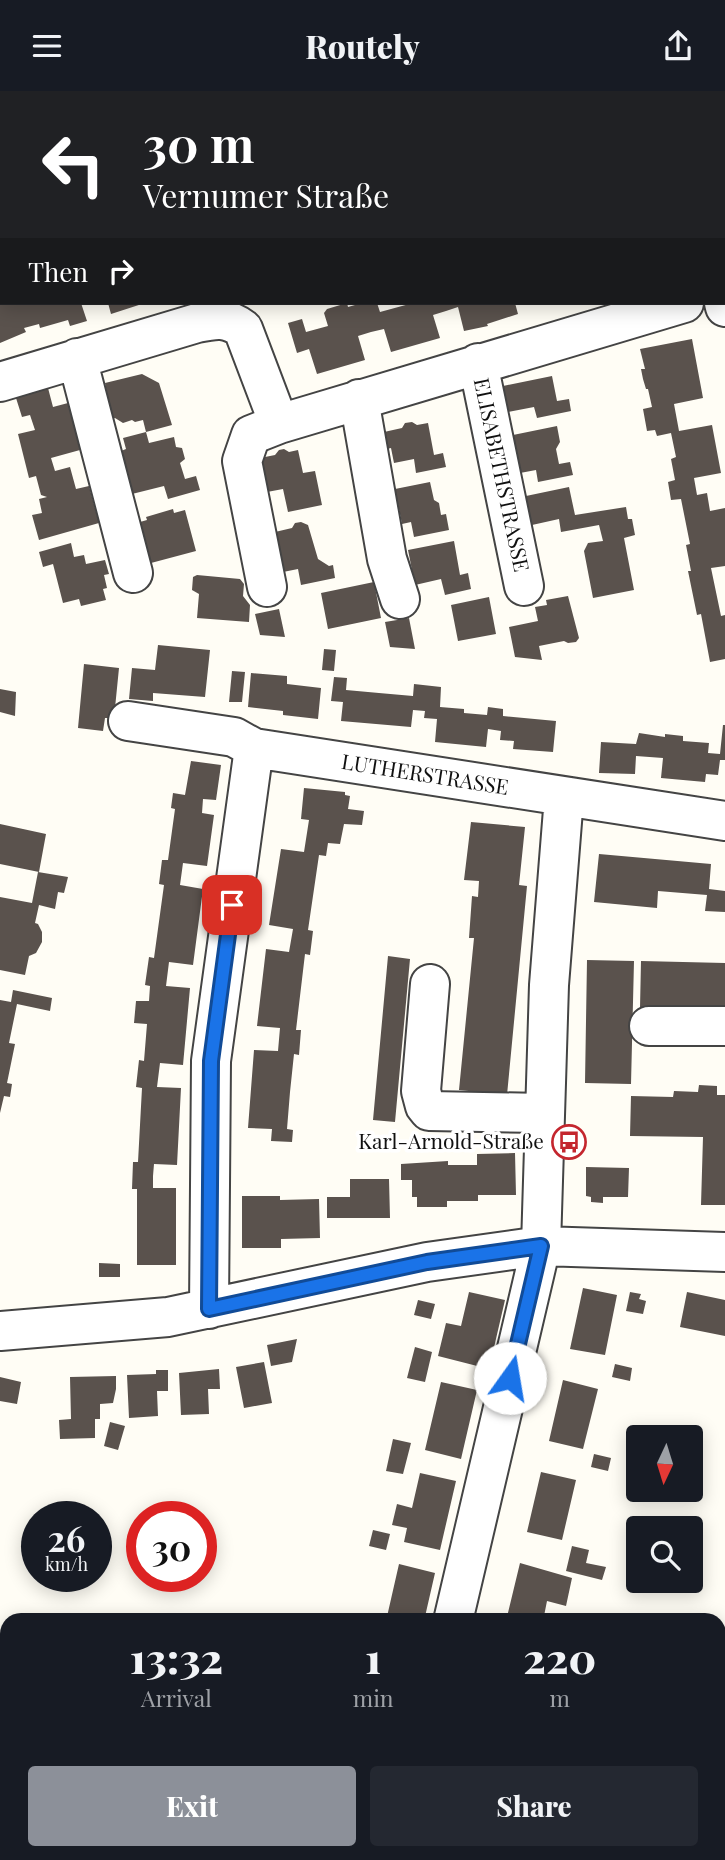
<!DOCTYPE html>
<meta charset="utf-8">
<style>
:root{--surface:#171b24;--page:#242831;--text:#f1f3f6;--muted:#9ea1a6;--accent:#8c9099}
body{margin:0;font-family:"Playfair Display",serif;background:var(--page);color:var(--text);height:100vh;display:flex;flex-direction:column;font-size:26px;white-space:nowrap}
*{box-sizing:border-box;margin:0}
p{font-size:23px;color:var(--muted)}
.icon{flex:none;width:38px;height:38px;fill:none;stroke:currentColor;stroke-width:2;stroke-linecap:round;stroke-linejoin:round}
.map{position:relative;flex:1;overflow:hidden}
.details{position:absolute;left:0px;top:1522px;width:726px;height:247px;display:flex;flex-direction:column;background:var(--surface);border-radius:21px 21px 0 0;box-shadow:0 4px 18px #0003}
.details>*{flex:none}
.hud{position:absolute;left:0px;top:0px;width:726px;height:214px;box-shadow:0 4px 18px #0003;background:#202124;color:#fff;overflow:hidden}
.needle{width:46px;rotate:184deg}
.fabs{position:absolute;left:626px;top:1334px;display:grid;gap:14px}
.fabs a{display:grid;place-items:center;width:77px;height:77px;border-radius:7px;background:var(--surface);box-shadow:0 4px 18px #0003;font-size:35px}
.speed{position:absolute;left:21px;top:1410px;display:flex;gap:14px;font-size:35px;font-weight:700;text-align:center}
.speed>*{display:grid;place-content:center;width:91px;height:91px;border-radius:50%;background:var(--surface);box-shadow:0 4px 18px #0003;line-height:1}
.speed small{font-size:18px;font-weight:400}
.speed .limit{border:10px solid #d22;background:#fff;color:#111}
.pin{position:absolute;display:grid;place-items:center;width:60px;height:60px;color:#fff;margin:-30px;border-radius:14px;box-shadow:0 4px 10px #0006}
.me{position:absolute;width:77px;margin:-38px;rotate:13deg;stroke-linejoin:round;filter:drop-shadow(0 0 5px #0008)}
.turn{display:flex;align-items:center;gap:24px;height:147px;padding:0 28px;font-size:32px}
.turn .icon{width:91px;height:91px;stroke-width:2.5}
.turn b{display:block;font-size:49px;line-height:60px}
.then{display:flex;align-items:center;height:66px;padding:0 28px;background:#0003;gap:14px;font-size:26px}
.eta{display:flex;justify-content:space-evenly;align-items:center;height:119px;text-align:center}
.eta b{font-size:42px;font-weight:800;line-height:49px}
.button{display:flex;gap:14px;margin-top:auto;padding:14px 28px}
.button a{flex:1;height:80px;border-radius:7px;background:var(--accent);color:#fff;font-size:28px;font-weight:800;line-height:80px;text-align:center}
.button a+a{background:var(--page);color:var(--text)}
header{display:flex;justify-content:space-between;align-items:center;height:91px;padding:0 28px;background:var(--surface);font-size:32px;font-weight:800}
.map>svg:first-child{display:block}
.building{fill:#5a524d}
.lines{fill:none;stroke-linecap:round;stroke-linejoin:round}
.minor-casing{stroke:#444;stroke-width:42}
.path{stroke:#333;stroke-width:4.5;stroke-dasharray:7 3.5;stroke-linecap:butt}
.minor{stroke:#fff;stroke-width:38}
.route-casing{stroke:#114b97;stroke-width:18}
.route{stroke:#1a73e8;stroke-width:12}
.labels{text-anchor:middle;stroke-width:7;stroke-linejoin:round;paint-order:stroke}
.street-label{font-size:21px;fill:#111;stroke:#fff}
.poi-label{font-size:21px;fill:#111;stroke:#fff;text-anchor:end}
</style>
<header><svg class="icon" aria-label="menu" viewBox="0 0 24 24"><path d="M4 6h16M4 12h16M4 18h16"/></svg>Routely<svg class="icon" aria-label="share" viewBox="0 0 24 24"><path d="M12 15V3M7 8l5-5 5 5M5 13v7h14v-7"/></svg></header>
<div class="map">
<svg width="725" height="1769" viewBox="0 0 725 1769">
<rect width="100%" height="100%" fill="#fffdf5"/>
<path class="building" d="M5,212H81L87,230L70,235L68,229L40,237L39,233L24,237L26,241L0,252V213Z
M108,212H145L111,223Z
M347,212L348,216L362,212H377L380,221L413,212H515L518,223L487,233L488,235L464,240L458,216L446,220L433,224L440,247L391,261L384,238L371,241L358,245L365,269L317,283L309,258L297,262L288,232L302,228L306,241L328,235L324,222L327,218Z
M692,248L703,307L674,313L679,340L712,334L721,382L694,387L697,404L707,402L710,420L725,417V475L711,477L721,525L725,524V568L710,571L701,523L697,524L688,480H691L686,454L690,453L681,408L671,409L668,391L675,389L671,368L676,366L671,342L657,345L655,339L647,340L643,318L652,316L648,298H646L643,288L641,278H645L640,258Z
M142,283L159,292L172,334L146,341L143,329L135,331L132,329L123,332L115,327L112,328L105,292Z
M552,285L557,310L569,308L571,320L537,327L534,316L508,321L503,295Z
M48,297L53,316L68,312L80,359L51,367L55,380L70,376L76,398L89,395L99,432L39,449L32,424L42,422L39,408L47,406L41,404L36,385L29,387L18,343L35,339L30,324L22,326L16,307Z
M412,331L417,334L428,332L434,364L443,362L446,376L416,382L414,368L394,372L391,357L387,358L384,341L402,337L405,332Z
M557,335L560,351L556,358L559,373L570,371L573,384L538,391L536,379L520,382L513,344Z
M146,341L149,352L174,346L176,356L182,357L185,368L180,372L185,388L196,385L200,399L168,408L164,395L132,403L121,360L126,358L123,347Z
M284,358L289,361L298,359L303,382L315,380L322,414L288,421L283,398L267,401L260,367L275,364L279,359Z
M430,391L434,409L439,412L441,424L446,423L449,439L414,446L411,431L402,433L395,398Z
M569,396L575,424L626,416L628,428H632L635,444L624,447L634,499L593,507L584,460L588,452L603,450L599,434L561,441L559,428L532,434L526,405Z
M173,418L174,422L185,419L196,460L151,472L140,431L147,429L146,426Z
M301,431L308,434L318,468L329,475L333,474L335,487L301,494L298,478L283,481L275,441L292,437L295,432Z
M454,450L460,484L468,482L471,498L445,504L441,488L415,494L408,459Z
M71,452L74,466L84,464L86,473L105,469L109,483L104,484L107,497L103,498L106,509L81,515L79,508L63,512L53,473L43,476L39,461Z
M197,484L240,488L244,493L243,505L250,514L249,531L197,527L199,503L192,499L193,486Z
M374,491L381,527L328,538L321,502Z
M568,505L579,547L576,551L568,552L564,550L539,555L542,569L515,566L509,536L538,530L535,516L547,514L546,509Z
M489,506L496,543L458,550L451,514Z
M279,518L285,546L260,544L255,523Z
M409,527L415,558L390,556L385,531Z
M158,554L210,559L205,606L153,602V610L129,608L132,577L155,579Z
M324,558L336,559L334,580L322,579Z
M84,573L119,577L114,627H105L103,640L78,637Z
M232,580L245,581L242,611H229Z
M251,582L287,585V593L321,597L318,628L283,624V620L248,616Z
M334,586L347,587L346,599L379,602L413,605L414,593L441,596L440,616L464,618V622L487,624L488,616L503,618V625L556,630L553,661L513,658L514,650L500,649L501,640L488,638L486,656L435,651L437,628L424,627L425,620L413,619L411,636L341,630L343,611L331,610Z
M0,598L16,601L15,625L0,621Z
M723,634H725V669H720L718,684L706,683L705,691L661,687L663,667L636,665L635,683L599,682L601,651L636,653L639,642L665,646V643L683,645V650L709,652L708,662L720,663Z
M191,670L221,674L216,709L203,708L202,722L214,724L207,775L183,772L180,794L203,798L193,874L169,871L166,895L190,897L183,974L160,972L157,996L181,997L177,1074L154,1073L153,1085V1097H176V1174H137V1098H132L133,1071H138L142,997L136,996L139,969L144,970L147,933L134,932L136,910H149L150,895L145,894L149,866L154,867L164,794L159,793L162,769H168L175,718L171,717L173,702L185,704Z
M304,697L345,701V704L350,705L348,718L364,720L362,734L344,733L340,753L328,752L326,765L319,764L308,839L313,840L310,864L305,863L296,939H301L299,964L294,963L290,1001L287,1038L293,1039L292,1051L271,1050L272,1038L248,1037L254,959L278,960L280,937L257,935L266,858L289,861L293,838L269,834L281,758L304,761L309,729L301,728Z
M471,731L525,736L519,794L527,795L507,1004L459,999L474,847H469L472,805L478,806L479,790L464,789Z
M0,733L46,743L39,781L0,773Z
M599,763L711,773L709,798L725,800V821L705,820L707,804L658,800L657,817L594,811Z
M38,781L68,786L64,802L58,801L55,818L39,814L35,832L38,833L42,841V851L36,862L29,865L25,884L0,879V806L32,812Z
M388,865L410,868L395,1031L373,1029Z
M587,869L634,870L631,993L585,992Z
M641,870L725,872V919L640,917Z
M13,899L52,907L50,920L17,913L9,952L15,953L7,992L12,993L10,1006L4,1005L0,1022V909L11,911Z
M699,994L717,995V1004H725V1114H701L703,1046L630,1045L631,1005L673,1006L674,1000L698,1001Z
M515,1062L516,1104H478V1110H447V1116H417V1106H412V1089H401V1073L448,1070V1074H477V1063Z
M586,1076L629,1077L628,1106H603V1112L591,1111V1106L586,1105Z
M350,1088H389L390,1127H327V1106H350Z
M242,1105H280V1109L319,1108L320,1147L281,1148V1157H242Z
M99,1172L120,1173V1186H99Z
M583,1197L617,1204L605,1264L570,1258Z
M469,1201L505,1209L489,1278L438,1265L446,1232L461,1235Z
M630,1201L641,1203L639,1208L646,1210L643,1223L626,1220Z
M687,1201L725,1209V1245L680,1236Z
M418,1209L435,1213L431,1228L414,1224Z
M297,1248L292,1271L271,1275L267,1254Z
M415,1256L432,1261L425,1291L407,1287Z
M264,1271L272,1312L244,1317L236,1276Z
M615,1273L632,1277L630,1290L612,1286Z
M219,1278L220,1298H208L209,1323L181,1324L179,1282Z
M156,1279H168V1300H157L158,1325L129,1327L127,1284L156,1283Z
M116,1285V1298L113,1312L100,1313V1328H95V1347L60,1348L59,1329L71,1328L70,1286Z
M0,1286L21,1291L17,1313L0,1310Z
M563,1289L598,1298L583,1358L549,1350Z
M441,1291L477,1299L461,1368L425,1359Z
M110,1331L125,1335L118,1359L104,1355Z
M393,1348L411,1352L403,1383L386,1380Z
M594,1363L611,1367L608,1380L591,1376Z
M541,1381L576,1389L562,1449L527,1441Z
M420,1382L456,1390L440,1459L404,1451L407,1437L392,1434L397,1413L412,1417Z
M373,1439L390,1443L386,1459L369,1455Z
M572,1455L589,1459L586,1472L606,1476L602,1489L566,1480Z
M520,1472L572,1487L566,1515L547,1510L543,1530H506Z
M399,1473L435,1482L424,1530H386Z
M0,1652L7,1653V1712L0,1711Z
M542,1762H596L594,1769H566Z
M601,1762H664L666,1764L665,1769H599Z
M701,1762H721L720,1769H685L686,1763L703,1766Z"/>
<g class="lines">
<g class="minor-casing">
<path id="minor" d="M724,74H725
M724,212L725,216
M77,267L133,482
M478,272L524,495
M0,291L197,232C216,228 227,226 243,238L279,333L684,212
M359,308L387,468L400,508
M267,496L242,370L251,344L279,333
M128,630L234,646L254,657L725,730
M430,893L421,1000L425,1015L429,1020L544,1022
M649,935H725
M209,1218L211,970L254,657
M0,1240L168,1226L427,1171L541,1155L725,1161
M453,1530L541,1155L549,894L564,706
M171,1762L225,1769
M20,1769L23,1762
M403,1769L405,1762"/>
</g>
<path class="path" d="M687,0L688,2
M31,2L37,0
M0,12H2"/>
<use href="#minor" class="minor"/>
</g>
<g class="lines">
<g class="route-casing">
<path id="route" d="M232,814L211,970L209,1218L427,1171L541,1155L510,1287"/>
</g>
<use href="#route" class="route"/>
</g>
<defs>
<g id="bus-ring" transform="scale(1.75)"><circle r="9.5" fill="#fff" stroke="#c4262e" stroke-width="1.5"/><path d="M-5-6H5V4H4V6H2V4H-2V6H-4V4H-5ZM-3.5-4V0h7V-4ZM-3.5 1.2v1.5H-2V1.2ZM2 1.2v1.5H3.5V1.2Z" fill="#c4262e"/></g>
</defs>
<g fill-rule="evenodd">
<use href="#bus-ring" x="569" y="1051"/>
</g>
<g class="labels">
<g class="street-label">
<text transform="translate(501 384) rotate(78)" y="7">ELISABETHSTRASSE</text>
<text transform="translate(425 684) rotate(9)" y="7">LUTHERSTRASSE</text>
</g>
<g class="poi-label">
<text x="544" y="1058">Karl-Arnold-Straße</text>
</g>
</g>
</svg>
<div class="fabs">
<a><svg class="needle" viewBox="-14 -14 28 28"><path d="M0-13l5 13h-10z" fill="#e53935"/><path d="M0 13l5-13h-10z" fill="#9ea1a6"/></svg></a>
<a><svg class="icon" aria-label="search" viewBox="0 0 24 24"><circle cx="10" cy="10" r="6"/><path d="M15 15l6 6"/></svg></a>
</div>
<div class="speed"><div>26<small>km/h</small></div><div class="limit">30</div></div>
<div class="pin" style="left:232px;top:814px;background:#d93025"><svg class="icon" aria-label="arrive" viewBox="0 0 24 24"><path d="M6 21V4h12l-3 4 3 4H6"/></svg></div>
<svg class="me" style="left:510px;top:1287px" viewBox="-20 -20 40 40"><circle r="19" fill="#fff"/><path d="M0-13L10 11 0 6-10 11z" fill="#1a73e8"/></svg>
<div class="hud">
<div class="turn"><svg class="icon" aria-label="left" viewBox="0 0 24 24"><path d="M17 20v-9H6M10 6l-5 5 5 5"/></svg><div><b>30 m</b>Vernumer Straße</div></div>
<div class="then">Then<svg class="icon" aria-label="right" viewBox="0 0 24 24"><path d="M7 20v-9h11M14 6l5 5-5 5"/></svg></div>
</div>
<section class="details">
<div class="eta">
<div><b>13:32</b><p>Arrival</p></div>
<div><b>1</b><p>min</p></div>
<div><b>220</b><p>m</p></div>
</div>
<div class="button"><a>Exit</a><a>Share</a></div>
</section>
</div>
